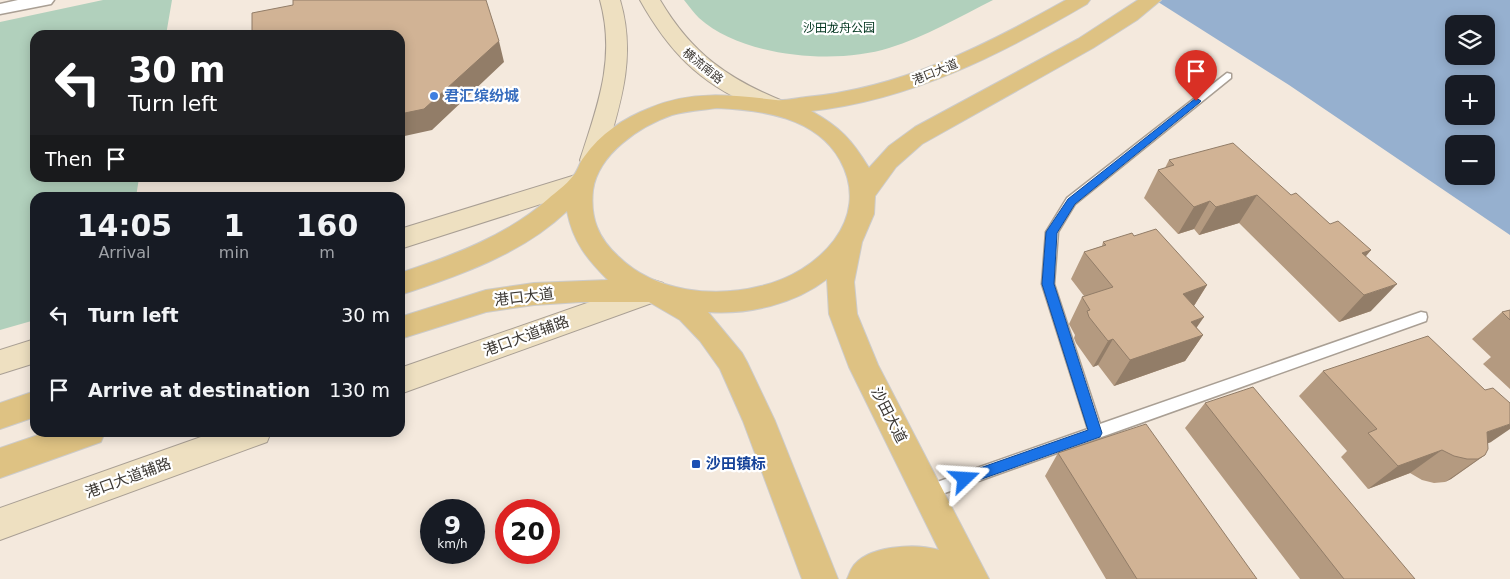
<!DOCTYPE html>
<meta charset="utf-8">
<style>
:root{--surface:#171b24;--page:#20242c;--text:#f1f3f6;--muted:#9ea1a6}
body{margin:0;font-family:"DejaVu Sans","Noto Sans SC",sans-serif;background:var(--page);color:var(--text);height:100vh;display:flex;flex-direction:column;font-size:19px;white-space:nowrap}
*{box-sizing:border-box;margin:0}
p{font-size:16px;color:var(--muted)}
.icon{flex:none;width:28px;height:28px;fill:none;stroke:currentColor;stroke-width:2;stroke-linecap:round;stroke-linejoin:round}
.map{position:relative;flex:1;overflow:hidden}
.drawer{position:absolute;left:30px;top:192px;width:375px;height:245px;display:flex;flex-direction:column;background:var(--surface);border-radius:15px;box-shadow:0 2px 12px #0003}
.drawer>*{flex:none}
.guide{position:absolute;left:30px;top:30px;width:375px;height:152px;border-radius:15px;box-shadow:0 2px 12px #0003;background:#202124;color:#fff;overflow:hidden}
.fabs{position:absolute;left:1445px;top:15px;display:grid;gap:10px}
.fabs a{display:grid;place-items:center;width:50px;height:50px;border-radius:10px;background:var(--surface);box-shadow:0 2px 12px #0003;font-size:25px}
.speed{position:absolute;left:420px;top:499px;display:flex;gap:10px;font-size:25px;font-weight:700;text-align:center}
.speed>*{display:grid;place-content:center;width:65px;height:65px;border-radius:50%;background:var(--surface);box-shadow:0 2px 12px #0003;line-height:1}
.speed small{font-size:12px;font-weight:400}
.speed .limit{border:8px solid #d22;background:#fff;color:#111}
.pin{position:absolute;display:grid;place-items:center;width:42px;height:42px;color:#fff;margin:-51px -21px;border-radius:50% 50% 50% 0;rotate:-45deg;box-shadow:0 0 5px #0007}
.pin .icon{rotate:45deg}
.me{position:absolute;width:55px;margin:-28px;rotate:70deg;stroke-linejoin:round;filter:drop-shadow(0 0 4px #0008)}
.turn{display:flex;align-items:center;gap:18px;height:105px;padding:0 15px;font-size:22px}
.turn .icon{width:65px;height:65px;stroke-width:2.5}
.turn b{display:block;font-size:35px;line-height:42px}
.then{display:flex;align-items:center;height:48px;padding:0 15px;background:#0003;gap:10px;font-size:19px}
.eta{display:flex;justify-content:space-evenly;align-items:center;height:85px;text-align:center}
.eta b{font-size:30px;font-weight:700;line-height:35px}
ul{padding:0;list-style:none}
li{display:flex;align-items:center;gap:15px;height:75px;padding:0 15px}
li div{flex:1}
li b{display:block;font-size:19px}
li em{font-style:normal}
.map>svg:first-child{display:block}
.green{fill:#b1d0bc}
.water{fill:#96b0cf;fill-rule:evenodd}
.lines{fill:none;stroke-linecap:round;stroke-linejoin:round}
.lane-casing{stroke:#a99f94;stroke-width:3}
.street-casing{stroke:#a99f94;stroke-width:3}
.secondary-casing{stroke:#a99f94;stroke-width:2}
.primary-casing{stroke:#cccbca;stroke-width:2}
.lane{fill:#fff;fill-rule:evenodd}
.street{fill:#fff;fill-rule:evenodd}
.secondary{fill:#eee0c1;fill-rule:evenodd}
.primary{fill:#dec283;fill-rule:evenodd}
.wall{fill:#b49a80}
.shaded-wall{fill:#927d68}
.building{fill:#d1b395;stroke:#927d68}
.route{fill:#1a73e8;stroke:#114b97}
.shop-dot{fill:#3f7fe0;stroke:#fff;stroke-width:2}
.transit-dot{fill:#1a4fb4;stroke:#fff;stroke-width:2}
.labels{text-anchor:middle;stroke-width:4.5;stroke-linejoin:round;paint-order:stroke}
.far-park-label{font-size:12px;fill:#01341d;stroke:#fff}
.far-street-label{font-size:12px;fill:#3c3833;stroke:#fff}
.shop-label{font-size:15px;font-weight:bold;fill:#366cbe;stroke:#fff;text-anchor:start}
.street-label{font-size:15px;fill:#3c3833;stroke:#fff}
.transit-label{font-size:15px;font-weight:bold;fill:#164399;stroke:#fff;text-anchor:start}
</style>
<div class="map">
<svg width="1510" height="579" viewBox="0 0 1510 579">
<rect width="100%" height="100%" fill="#f4e9dd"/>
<path class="green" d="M103,0H172L166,35H35V178H139L136,197L35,198V320L0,330V22Z
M684,0H993C959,17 925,37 889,48C835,65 742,57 699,18C694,13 689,6 684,0Z"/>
<path class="water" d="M1155,0H1510V235L1289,85ZM1454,24H1486V56H1454ZM1454,84H1486V116H1454ZM1454,144H1486V176H1454Z"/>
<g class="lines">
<g class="lane-casing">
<path id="lane" d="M1227,73L1231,74V78L1075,204L1058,232L1054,284L1100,424L1421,312L1426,313L1427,317L1426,321L928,499L923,497L921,492L923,487L1088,429L1042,284L1046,232L1067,198Z"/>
</g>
<g class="street-casing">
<path id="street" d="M18,0H54L51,4L0,14V4Z"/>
</g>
<g class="secondary-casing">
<path id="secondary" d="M600,0H620C637,57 620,105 604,160L601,166L592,168L583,166L580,160C598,105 616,58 600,0Z
M640,0H660C692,54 728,79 785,102L788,107L785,112C773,115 764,110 752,105C699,83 668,50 640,0Z
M582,173L591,176L594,182L591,188L400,249V229Z
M653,280L663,283L667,291L663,299L400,394V368Z
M35,339V363L0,374V350Z
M215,432H271L267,442L0,540V508Z"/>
</g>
<g class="primary-casing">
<path id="primary" d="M1066,0H1090L1087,4C1001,54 912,100 811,111C840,127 852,140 869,168L889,146L915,127L1078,39L1138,0H1161L1137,20L1093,48L922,144L896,167L875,196L874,214L862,242L854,282L857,314L878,365L989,579H847C849,575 850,571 852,568C866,545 916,543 939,550L849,367L829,314L827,279C795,304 748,315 708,312L742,353L747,362L775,421L838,579H802L743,421L720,369L700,341L680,320L649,302H581L534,305L486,312L400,339V317L486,290L534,283L608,280C587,259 573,242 567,211C522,254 458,276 400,295V273C451,256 507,236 548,199C556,192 566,185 573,176C578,171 579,163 584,157C600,134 624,118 650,108C691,90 733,95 776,100C785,101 797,98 806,97C901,88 984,46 1066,0ZM717,108C761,110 816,117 840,160C873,220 817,273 761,286C714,298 655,292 619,257C598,238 590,218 593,190C598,154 640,126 672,115C686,111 702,110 717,108Z
M35,391V417L0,429V403Z
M47,432H105L101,442L0,478V448Z"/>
</g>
<use href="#lane" class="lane"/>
<use href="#street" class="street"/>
<use href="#secondary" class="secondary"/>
<use href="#primary" class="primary"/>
</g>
<path class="wall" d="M1169,160L1291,195L1330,224L1371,250L1366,256L1371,311L1339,322L1239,223L1199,235L1194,229L1178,234L1144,198L1158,170L1165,168Z
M1134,236L1207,285L1194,306L1197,328L1203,335L1185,361L1114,386L1098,365L1093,367L1076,343L1074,338L1075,335L1069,324L1082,297L1084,296L1071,279L1084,252L1102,246L1103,242Z
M1510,310V389L1483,364L1491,357L1472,339L1502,312Z
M1323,371L1491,442L1488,443L1485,455L1451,479L1445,482L1434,483L1422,480L1410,473L1368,489L1341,457L1347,451L1299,396Z
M1205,403L1415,579H1300L1185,428Z
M1058,453L1257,579H1106L1045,476Z"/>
<path class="shaded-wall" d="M499,41L504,62L432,130L400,137V114Z
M1257,195L1239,223L1199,235L1216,207Z
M1210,201L1194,229L1178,234L1194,207Z
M1371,250L1347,278L1362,253Z
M1397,284L1371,311L1339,322L1364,295Z
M1207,285L1190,312L1183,294Z
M1204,317L1188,340L1203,335L1185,361L1114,386L1130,360L1191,322Z
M1113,339L1098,365L1093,367L1108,341Z
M1510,424V429L1491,442L1454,456L1487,432Z
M1442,450L1410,473L1368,489L1398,466Z
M1485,455L1451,479L1445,482L1478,459Z"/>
<path class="building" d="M293,0H486L499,41L424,109L400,114V35H252V13L293,5Z
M1233,143L1291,195L1296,193L1330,224L1338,221L1371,250L1362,253L1397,284L1364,295L1257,195L1216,207L1210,201L1194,207L1158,170L1174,165L1169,160Z
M1156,229L1207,285L1183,294L1204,317L1191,322L1203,335L1130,360L1113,339L1108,341L1089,317L1087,311L1090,310L1082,297L1113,287L1084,252L1106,245L1103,242L1132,233L1134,236Z
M1510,310V320L1502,312Z
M1428,336L1485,390L1493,388L1510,403V424L1487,432L1488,449L1485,455L1478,459H1467L1454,456L1442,450L1398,466L1368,433L1377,429L1323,371Z
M1253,387L1415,579H1344L1205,403Z
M1146,424L1257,579H1137L1058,453Z"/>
<path class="route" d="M1196,98L1201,101L1199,103L1075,204L1057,233L1054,284L1102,433L1100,437L965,485L960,484L959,479L960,475L1088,430L1042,284L1046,232L1068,199Z"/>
<circle class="shop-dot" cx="434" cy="96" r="5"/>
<rect class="transit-dot" x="691" y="459" width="10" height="10" rx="2.5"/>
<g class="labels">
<g class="far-park-label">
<text x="839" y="32">沙田龙舟公园</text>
</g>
<g class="far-street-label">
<text transform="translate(703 66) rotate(39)" y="4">横流南路</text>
<text transform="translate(935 72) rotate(-22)" y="4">港口大道</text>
</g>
<g class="shop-label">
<text x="444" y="101">君汇缤纷城</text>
</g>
<g class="street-label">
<text transform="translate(524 297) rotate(-7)" y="5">港口大道</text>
<text transform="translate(526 336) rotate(-20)" y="5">港口大道辅路</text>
<text transform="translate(889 415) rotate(63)" y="5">沙田大道</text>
<text transform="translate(128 478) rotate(-20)" y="5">港口大道辅路</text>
</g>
<g class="transit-label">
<text x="706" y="469">沙田镇标</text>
</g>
</g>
</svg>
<div class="fabs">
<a><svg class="icon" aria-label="layers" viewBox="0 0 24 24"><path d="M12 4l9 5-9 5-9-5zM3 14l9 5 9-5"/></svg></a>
<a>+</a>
<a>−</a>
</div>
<div class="speed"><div>9<small>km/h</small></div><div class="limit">20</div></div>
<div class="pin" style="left:1196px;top:101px;background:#d93025"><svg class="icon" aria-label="arrive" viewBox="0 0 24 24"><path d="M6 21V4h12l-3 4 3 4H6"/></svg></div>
<svg class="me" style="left:965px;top:479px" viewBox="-20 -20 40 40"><path d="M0-17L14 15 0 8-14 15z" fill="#1a73e8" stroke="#fff" stroke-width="4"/></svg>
<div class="guide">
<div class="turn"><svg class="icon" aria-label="left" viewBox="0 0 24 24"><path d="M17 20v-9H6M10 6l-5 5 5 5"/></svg><div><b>30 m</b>Turn left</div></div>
<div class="then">Then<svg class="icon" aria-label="arrive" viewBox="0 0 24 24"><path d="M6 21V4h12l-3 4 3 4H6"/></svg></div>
</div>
<section class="drawer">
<div class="eta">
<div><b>14:05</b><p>Arrival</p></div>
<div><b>1</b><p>min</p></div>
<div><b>160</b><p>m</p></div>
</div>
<ul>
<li><svg class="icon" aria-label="left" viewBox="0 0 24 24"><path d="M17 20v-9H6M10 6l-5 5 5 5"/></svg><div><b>Turn left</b></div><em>30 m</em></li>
<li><svg class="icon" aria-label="arrive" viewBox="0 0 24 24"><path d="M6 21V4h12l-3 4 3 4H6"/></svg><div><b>Arrive at destination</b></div><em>130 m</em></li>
</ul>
</section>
</div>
